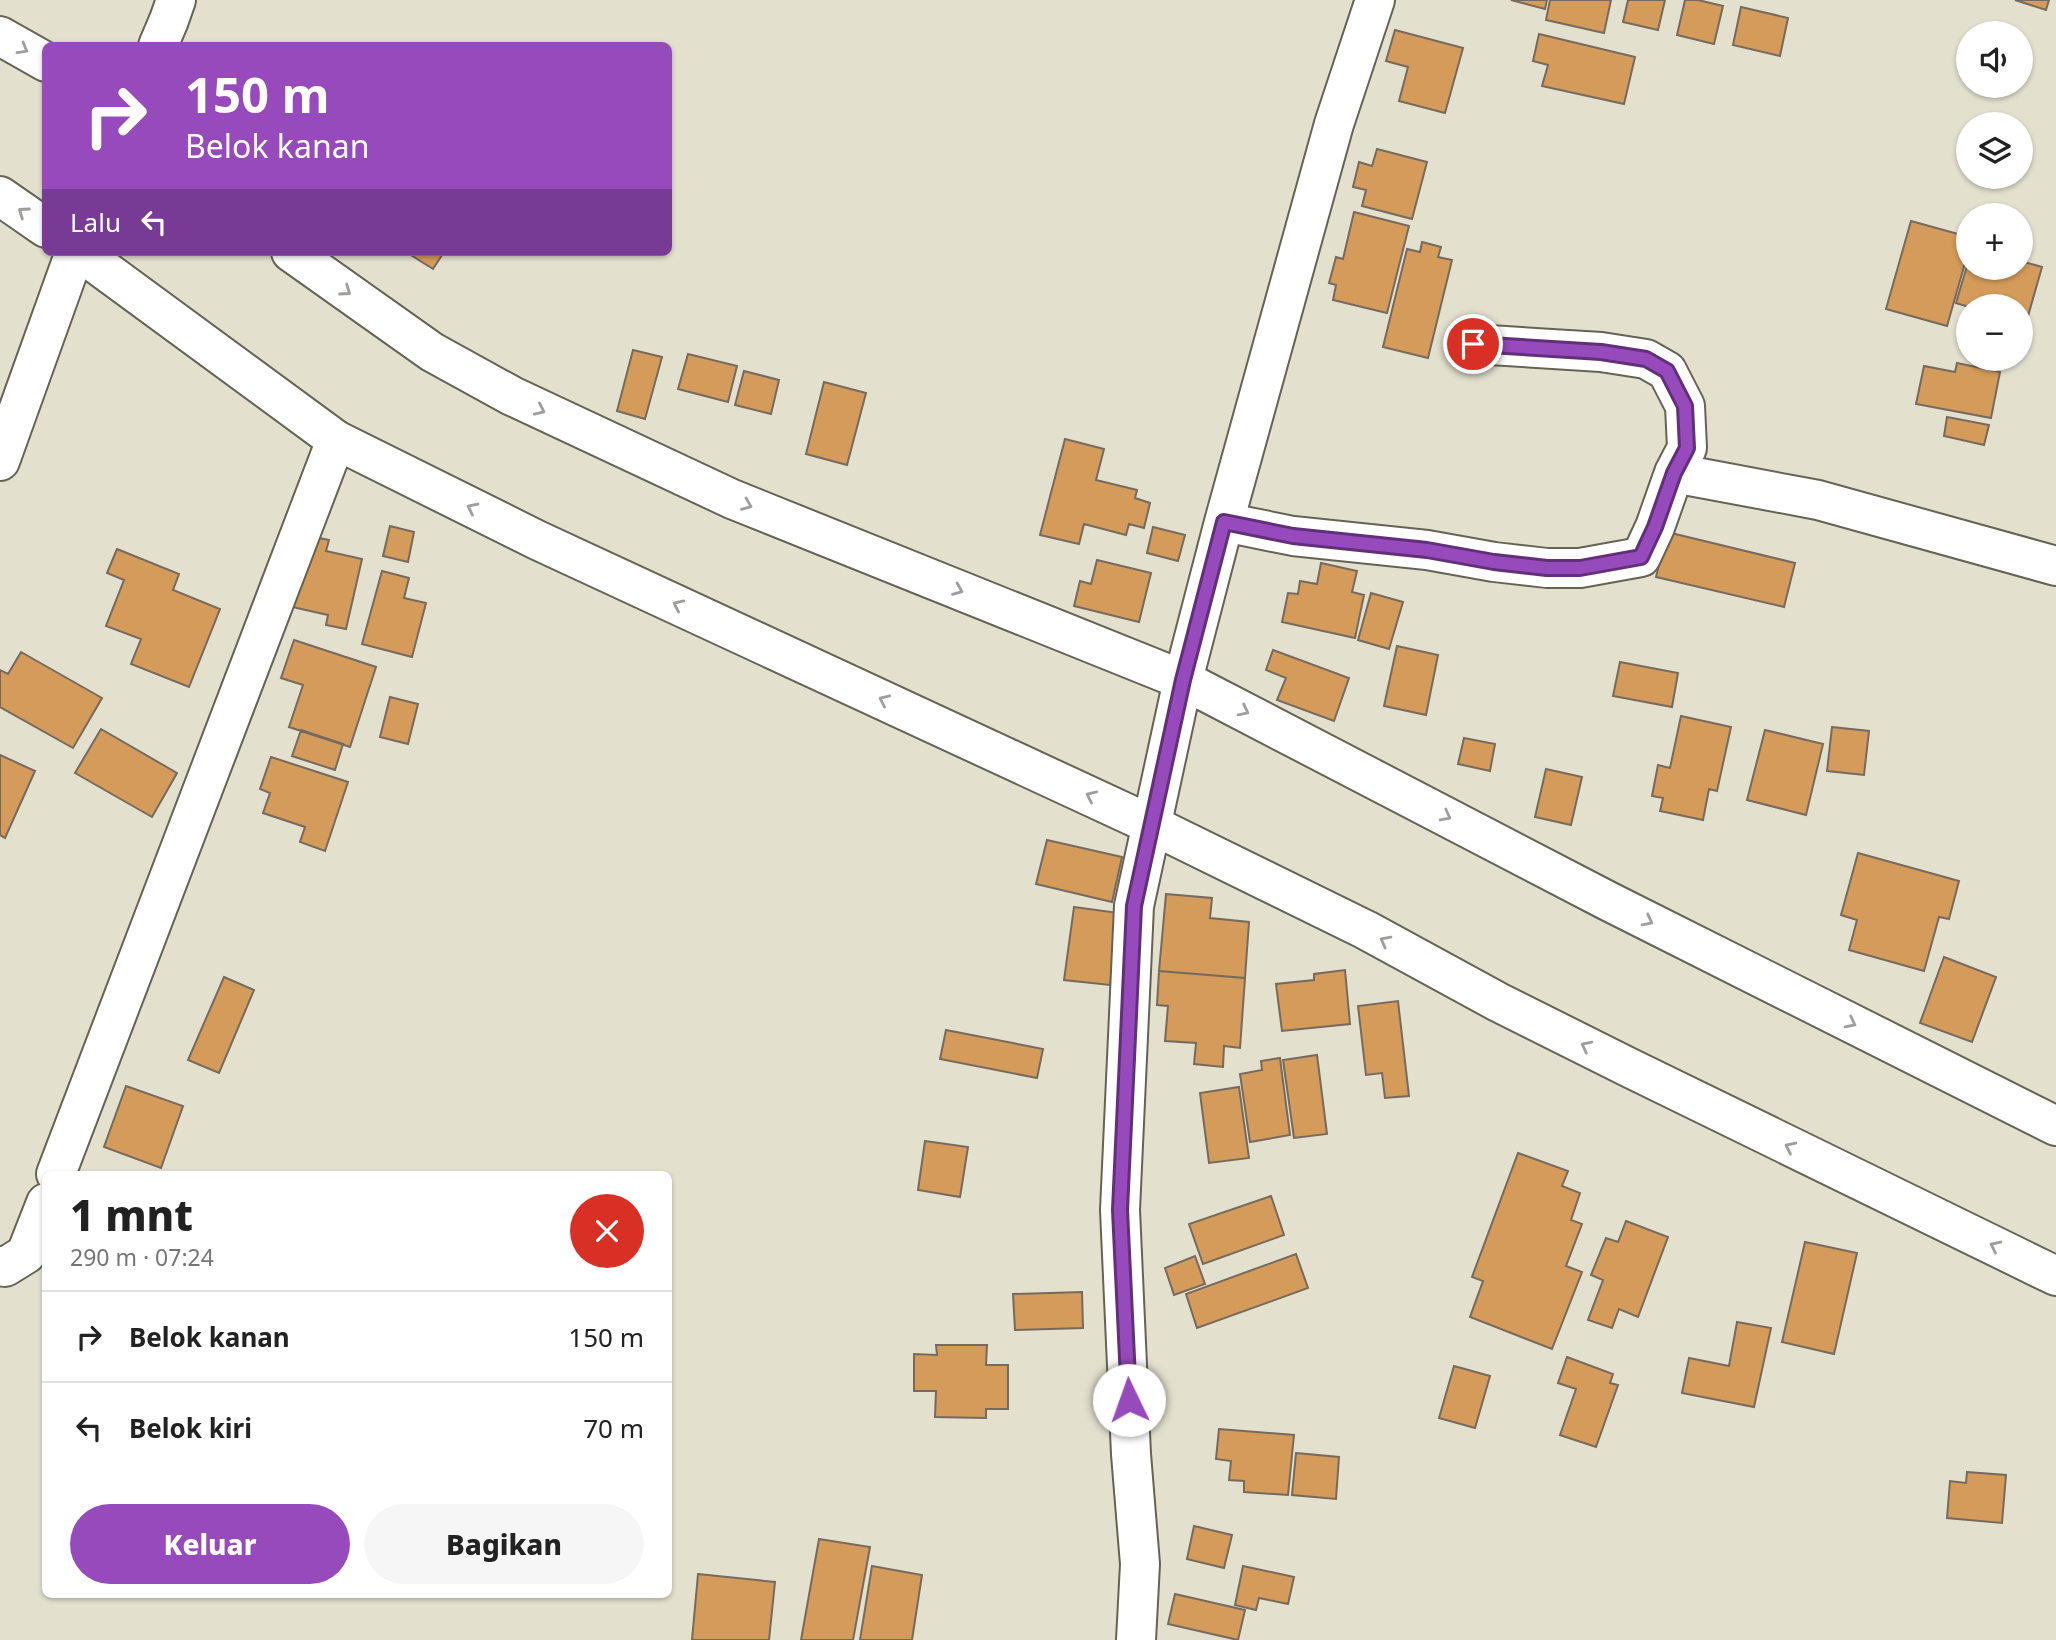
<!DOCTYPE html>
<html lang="id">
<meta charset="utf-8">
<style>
:root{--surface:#fff;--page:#f6f6f6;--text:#222;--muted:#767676;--line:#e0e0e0;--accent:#974abb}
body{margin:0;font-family:"Noto Sans",sans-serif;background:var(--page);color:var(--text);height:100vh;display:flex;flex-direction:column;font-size:26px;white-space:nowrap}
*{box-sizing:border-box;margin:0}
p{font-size:23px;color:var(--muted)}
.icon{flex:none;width:38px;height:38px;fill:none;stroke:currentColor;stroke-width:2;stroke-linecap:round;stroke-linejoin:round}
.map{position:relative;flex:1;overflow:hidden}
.details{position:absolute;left:42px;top:1171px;width:630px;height:427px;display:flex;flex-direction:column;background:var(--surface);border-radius:10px;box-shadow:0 2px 5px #0004}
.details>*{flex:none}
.hud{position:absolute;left:42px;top:42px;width:630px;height:214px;border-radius:10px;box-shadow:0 2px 5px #0004;background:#974abb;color:#fff;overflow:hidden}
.controls{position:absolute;left:1956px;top:21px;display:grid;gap:14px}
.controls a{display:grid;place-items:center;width:77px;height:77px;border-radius:50%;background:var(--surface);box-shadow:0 2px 5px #0004;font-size:35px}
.pin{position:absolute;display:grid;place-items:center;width:60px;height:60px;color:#fff;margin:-30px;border:4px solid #fff;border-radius:50%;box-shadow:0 2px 7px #0007}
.me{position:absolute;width:77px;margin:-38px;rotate:357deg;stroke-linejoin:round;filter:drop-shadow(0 0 5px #0008)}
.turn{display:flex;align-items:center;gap:24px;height:147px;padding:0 28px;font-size:32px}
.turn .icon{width:91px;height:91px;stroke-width:2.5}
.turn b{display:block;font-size:49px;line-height:60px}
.then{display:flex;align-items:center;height:66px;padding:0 28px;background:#0003;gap:14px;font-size:26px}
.round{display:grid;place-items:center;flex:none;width:74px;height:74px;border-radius:37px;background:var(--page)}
.overview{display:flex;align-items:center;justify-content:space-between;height:119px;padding:0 28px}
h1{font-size:42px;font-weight:800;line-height:52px}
.primary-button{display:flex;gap:14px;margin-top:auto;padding:14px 28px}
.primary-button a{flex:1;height:80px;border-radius:42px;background:var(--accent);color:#fff;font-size:28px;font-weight:800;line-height:80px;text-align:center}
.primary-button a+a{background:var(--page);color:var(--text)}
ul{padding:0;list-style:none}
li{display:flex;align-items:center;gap:21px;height:91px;padding:0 28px;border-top:2px solid var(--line)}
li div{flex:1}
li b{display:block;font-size:26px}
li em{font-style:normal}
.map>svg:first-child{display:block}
.building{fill:#d49b5a;stroke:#766a5e;stroke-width:2}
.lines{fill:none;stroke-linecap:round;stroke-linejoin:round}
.minor-casing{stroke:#666354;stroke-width:42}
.highway-casing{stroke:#666354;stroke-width:42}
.minor{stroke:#fff;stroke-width:38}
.highway{stroke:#fff;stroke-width:38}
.oneway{stroke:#9f9e9c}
.route-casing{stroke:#62307a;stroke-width:18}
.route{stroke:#974abb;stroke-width:12}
</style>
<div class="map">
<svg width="2056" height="1640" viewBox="0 0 2056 1640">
<rect width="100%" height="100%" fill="#e3e0ce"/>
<path class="building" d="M1511,0H1547L1545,9Z
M1550,0H1611L1604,33L1546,20Z
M1628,0H1665L1658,30L1623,22Z
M1685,0H1698L1723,6L1714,44L1677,35Z
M2015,0H2049L2046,10Z
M1741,7L1788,18L1780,56L1733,45Z
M1395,30L1463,48L1445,113L1399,101L1408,67L1386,61Z
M1539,34L1635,57L1624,104L1542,86L1548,65L1533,61Z
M1377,149L1427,162L1412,219L1362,206L1366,190L1353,187L1359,162L1372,166Z
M1354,212L1409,226L1387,313L1333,300L1336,285L1329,283L1336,257L1343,259Z
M1911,221L1969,237V249L1947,326L1886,309Z
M1422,242L1441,247L1438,257L1452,260L1428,358L1383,347L1407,249L1420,252Z
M406,252H444L433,269Z
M1969,259V268H2021V261L2042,267L2026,323L2021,322V306L1969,307L1956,303Z
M633,350L662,357L645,419L617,411Z
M688,354L737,366L728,402L678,389Z
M1957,363L2000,372L1991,418L1916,404L1924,366L1955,372Z
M744,371L779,380L771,414L735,405Z
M824,382L866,393L847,465L806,454Z
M1947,417L1989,425L1984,445L1944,436Z
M1065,439L1104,449L1096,480L1137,490L1135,498L1150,503L1144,528L1129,524L1126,535L1084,524L1079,544L1040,535Z
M390,526L414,532L408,562L383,556Z
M1153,527L1185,535L1178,561L1147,553Z
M1667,532L1795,563L1784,607L1656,577Z
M301,534L329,540L326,551L362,559L346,629L326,625L328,615L288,606Z
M117,549L179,574L173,590L220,609L189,687L131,664L141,639L106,626L124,580L107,573Z
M1097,560L1151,573L1139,622L1074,606L1080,581L1091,584Z
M1321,563L1357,571L1352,592L1364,595L1355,638L1282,622L1288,593L1298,594L1300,581L1317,584Z
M382,571L409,578L404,598L426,603L412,657L362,644Z
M1371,593L1403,602L1389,649L1358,640Z
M294,640L376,667L350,747L289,727L303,685L281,678Z
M1397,646L1438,655L1426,715L1384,706Z
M1273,650L1349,678L1334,721L1277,700L1286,678L1266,670Z
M21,652L102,698L73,748L0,707V670L8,674Z
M1620,662L1678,673L1672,707L1613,696Z
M390,697L418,704L408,744L380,737Z
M1681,716L1731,727L1717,791L1709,789L1703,820L1660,811L1663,798L1652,796L1658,765L1670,768Z
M1832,727L1869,731L1864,775L1827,771Z
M101,729L177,773L152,817L75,773Z
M301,730L343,744L335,770L292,756Z
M1765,730L1823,744L1806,815L1747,800Z
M1464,738L1495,744L1490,771L1458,764Z
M0,755L35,771L5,838L0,835Z
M271,757L348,782L325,851L300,842L305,827L263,813L270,793L260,789Z
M1546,769L1582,777L1571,825L1535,817Z
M1047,840L1122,857L1112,902L1036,884Z
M1858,853L1959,881L1949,919L1939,917L1924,971L1849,950L1857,920L1841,915Z
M1166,894L1212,898L1210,918L1249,922L1245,978L1159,971Z
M1074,907L1119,913L1110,985L1064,980Z
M1944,957L1996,977L1972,1042L1920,1023Z
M1345,970L1350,1024L1282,1031L1276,984L1314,980V974Z
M1159,971L1245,978L1240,1048L1224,1046L1223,1067L1194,1064L1196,1043L1165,1041L1168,1006L1157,1005Z
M224,977L254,990L219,1073L188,1060Z
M1398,1001L1409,1096L1385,1098L1382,1073L1366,1075L1358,1006Z
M946,1030L1043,1049L1037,1078L940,1059Z
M1317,1055L1327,1134L1294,1138L1283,1060Z
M1280,1058L1290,1135L1250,1142L1240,1074L1262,1070L1261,1061Z
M126,1086L183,1106L161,1168L104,1147Z
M1239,1087L1249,1158L1209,1163L1200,1093Z
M925,1141L968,1147L960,1197L918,1190Z
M1518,1153L1568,1171L1562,1186L1580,1193L1571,1220L1582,1224L1566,1266L1582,1272L1552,1349L1470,1317L1483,1281L1472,1277Z
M1271,1196L1284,1235L1203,1264L1189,1224Z
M1626,1221L1668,1237L1638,1317L1619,1309L1612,1328L1588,1320L1603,1280L1591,1275L1606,1238L1618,1242Z
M1805,1242L1857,1253L1834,1354L1782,1342Z
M1296,1254L1308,1288L1197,1328L1186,1294Z
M1195,1256L1205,1284L1174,1295L1165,1268Z
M1082,1292L1083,1328L1015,1330L1013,1294Z
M1737,1322L1771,1328L1754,1407L1682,1393L1689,1358L1729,1366Z
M936,1345H987L986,1365H1008V1409H986V1418L935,1417L936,1391H914V1354L937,1355Z
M1567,1357L1613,1374L1610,1383L1618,1385L1596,1447L1560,1435L1576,1389L1558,1383Z
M1454,1366L1490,1376L1475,1428L1439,1418Z
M1219,1429L1294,1435L1288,1495L1244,1492V1481L1229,1480L1231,1461L1216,1459Z
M1296,1453L1339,1457L1336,1499L1292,1495Z
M1967,1472L2006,1475L2002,1523L1947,1518L1950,1481L1966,1483Z
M1194,1526L1232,1535L1224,1568L1187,1559Z
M819,1539L870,1547L853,1640H801Z
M872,1566L922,1575L912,1640H860Z
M1243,1566L1294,1577L1288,1604L1259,1598L1256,1610L1235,1605Z
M698,1574L775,1582L769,1640H692Z
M1175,1594L1245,1610L1238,1640L1168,1624Z"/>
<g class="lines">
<g class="minor-casing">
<path id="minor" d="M158,46L169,20L176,0
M1473,344L1601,352L1646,359L1667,371L1685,406L1687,448L1674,473
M0,461L75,252
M1224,522L1293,536L1427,550L1494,562L1547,568H1580L1641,557L1655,527L1674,473L1818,500L2056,566
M56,1174L336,440
M0,1266L5,1267L26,1254L46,1203
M1136,1640L1140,1564L1131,1454L1120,1210L1134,906L1183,680L1224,522L1334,124L1375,0"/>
</g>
<g class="highway-casing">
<path id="highway" d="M0,36L46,62
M0,196L46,228
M80,252L336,440L537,540L1152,825L1366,930L1498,1002L1630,1068L2056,1276
M291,252L432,352L512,396L732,499L1183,680L1608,901L2056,1126"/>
</g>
<use href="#minor" class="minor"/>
<use href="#highway" class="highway"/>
</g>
<defs><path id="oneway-chevron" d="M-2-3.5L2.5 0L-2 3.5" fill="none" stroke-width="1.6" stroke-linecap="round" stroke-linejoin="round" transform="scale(1.75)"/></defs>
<g class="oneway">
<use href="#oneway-chevron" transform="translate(23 49) rotate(30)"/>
<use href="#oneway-chevron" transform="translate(23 212) rotate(-145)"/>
<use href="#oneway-chevron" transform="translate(346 291) rotate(35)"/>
<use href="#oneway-chevron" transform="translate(540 410) rotate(25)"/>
<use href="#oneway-chevron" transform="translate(747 505) rotate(22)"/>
<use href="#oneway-chevron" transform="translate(472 508) rotate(-154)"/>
<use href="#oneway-chevron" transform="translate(958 590) rotate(22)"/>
<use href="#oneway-chevron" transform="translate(678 605) rotate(-155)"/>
<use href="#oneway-chevron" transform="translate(884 700) rotate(-155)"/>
<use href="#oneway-chevron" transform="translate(1244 711) rotate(27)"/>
<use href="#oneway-chevron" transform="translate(1091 796) rotate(-155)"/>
<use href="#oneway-chevron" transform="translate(1446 816) rotate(28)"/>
<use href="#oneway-chevron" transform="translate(1648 921) rotate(27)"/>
<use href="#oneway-chevron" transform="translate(1385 941) rotate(-152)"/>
<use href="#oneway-chevron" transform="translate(1851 1023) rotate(27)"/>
<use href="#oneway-chevron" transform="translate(1586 1046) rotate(-153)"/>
<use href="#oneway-chevron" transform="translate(1790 1147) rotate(-154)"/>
<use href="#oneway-chevron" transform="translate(1995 1246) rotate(-154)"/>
</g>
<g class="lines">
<g class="route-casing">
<path id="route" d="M1129,1400L1120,1210L1134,906L1183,680L1224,522L1293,536L1427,550L1494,562L1547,568H1580L1641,557L1655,527L1674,473L1687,448L1685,406L1667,371L1646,359L1601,352L1473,344"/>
</g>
<use href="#route" class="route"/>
</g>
</svg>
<div class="controls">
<a><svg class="icon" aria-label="sound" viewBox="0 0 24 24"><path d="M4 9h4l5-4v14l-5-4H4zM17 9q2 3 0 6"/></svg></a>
<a><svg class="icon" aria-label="layers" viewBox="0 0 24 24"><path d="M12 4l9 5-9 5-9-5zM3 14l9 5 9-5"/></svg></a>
<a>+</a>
<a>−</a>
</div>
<div class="pin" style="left:1473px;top:344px;background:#d93025"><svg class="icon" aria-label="arrive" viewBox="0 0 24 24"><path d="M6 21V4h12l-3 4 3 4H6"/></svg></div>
<svg class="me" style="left:1129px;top:1400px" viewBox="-20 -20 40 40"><circle r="19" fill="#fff"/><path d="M0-13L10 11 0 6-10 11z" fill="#974abb"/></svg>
<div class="hud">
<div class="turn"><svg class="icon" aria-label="right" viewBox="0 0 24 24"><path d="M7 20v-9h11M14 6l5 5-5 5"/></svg><div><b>150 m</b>Belok kanan</div></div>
<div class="then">Lalu<svg class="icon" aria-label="left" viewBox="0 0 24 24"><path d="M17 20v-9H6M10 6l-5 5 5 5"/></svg></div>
</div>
<section class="details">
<div class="overview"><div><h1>1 mnt</h1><p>290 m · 07:24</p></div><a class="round" style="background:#d93025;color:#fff"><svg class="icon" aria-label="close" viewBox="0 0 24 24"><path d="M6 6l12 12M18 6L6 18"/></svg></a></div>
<ul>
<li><svg class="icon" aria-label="right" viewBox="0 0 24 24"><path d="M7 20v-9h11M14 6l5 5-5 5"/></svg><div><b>Belok kanan</b></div><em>150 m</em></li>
<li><svg class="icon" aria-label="left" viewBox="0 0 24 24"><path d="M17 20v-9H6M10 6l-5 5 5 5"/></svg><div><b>Belok kiri</b></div><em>70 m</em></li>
</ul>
<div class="primary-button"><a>Keluar</a><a>Bagikan</a></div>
</section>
</div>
